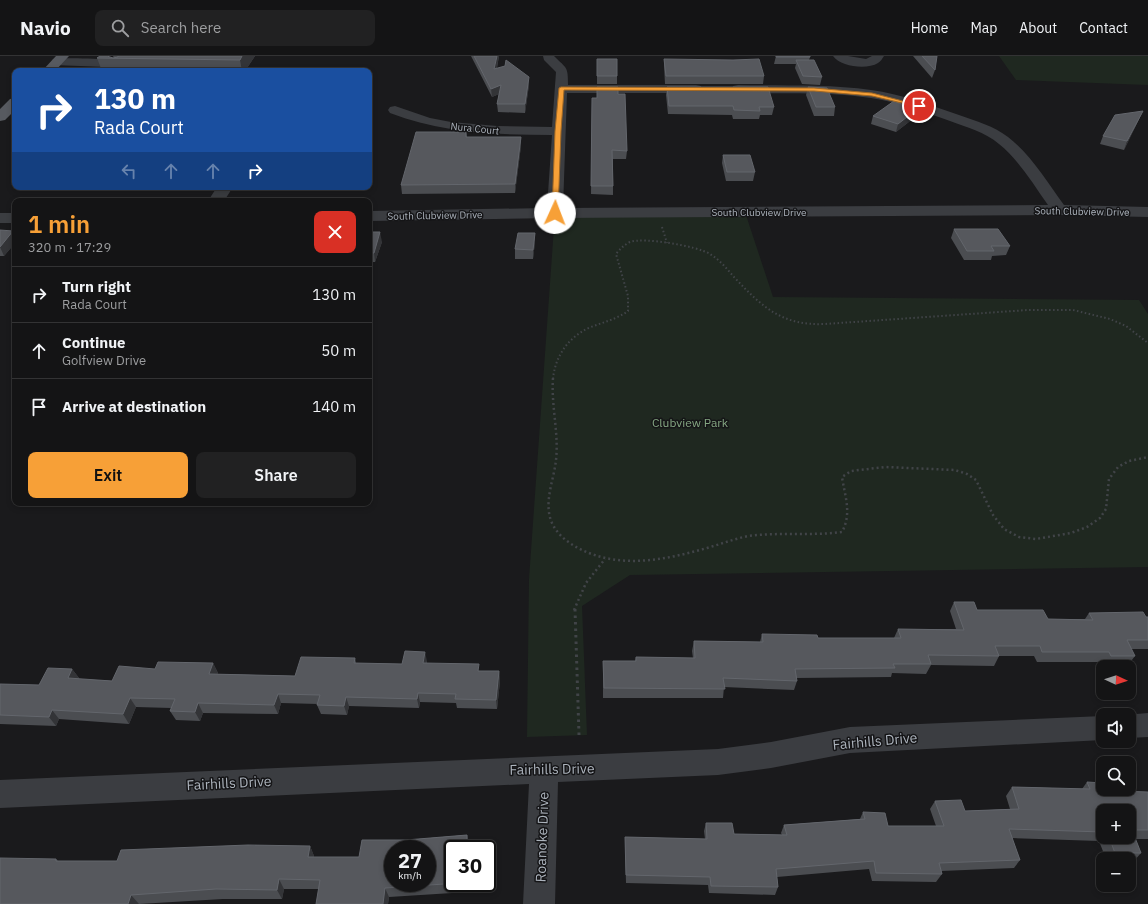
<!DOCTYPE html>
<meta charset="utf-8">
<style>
:root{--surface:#141415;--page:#212122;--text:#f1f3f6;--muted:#9d9ea0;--line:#333334;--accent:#f7a037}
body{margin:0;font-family:"IBM Plex Sans",sans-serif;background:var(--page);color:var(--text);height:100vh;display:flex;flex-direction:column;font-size:15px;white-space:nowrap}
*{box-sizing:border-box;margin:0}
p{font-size:13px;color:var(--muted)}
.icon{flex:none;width:22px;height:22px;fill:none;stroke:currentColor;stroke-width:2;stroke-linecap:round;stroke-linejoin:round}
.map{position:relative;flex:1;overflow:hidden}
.details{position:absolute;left:12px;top:142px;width:360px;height:308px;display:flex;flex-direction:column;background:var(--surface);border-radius:8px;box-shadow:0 2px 6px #0003,0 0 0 1px var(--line)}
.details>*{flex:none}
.banner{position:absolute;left:12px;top:12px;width:360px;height:122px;border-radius:8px;box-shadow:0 2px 6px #0003,0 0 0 1px var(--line);background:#1a4fa0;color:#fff;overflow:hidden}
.needle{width:26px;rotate:93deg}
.tools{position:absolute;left:1096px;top:604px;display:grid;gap:8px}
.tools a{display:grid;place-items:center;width:40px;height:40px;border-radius:8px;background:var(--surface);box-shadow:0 2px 6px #0003,0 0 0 1px var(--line);font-size:20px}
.speed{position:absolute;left:384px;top:784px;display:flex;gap:8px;font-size:20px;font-weight:700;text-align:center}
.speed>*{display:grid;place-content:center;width:52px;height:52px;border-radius:50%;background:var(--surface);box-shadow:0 2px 6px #0003,0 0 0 1px var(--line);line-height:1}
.speed small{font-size:10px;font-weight:400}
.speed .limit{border:2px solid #111;border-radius:6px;background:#fff;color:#111}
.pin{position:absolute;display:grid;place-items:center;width:34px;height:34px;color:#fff;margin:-17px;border:2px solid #fff;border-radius:50%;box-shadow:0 1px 4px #0007}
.me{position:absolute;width:44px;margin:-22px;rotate:2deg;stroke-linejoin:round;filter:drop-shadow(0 0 3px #0008)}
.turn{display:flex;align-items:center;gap:14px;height:84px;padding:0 16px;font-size:18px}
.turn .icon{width:52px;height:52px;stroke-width:2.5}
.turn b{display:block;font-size:28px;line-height:34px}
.lanes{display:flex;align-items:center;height:38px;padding:0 16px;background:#0003;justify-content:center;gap:20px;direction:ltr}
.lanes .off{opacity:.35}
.round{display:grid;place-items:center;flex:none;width:42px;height:42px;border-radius:8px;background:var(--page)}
.headline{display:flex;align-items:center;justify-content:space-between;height:68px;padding:0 16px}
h1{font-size:24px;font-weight:600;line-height:30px;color:var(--accent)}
.primary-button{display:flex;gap:8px;margin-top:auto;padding:8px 16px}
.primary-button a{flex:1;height:46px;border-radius:8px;background:var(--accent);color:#111;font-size:16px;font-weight:600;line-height:46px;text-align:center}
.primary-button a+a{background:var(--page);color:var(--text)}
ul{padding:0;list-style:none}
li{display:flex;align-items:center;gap:12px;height:56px;padding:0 16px;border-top:1px solid var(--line)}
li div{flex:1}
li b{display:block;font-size:15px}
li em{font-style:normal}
header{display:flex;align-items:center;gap:24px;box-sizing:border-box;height:56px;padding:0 20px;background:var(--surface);border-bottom:1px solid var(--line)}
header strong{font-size:19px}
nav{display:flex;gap:22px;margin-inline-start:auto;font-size:14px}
.search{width:280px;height:36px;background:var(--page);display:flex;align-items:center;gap:10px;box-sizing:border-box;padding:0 14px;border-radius:8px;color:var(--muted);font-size:15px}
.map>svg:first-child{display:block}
.green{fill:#1f2820}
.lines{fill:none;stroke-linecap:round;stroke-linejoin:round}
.path-far2{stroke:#414448;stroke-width:2;stroke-dasharray:1.5 2.5;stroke-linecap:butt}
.path-far1{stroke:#414448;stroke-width:2.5;stroke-dasharray:2 3;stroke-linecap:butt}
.path{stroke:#414448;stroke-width:3;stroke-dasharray:2.5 4;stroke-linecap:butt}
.minor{fill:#3b3d41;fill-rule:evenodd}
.major{fill:#575a60;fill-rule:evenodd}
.wall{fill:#4b4d51;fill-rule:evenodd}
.shaded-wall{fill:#333437}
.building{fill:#56585d;stroke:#63666c;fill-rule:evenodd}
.route{fill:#f7a037;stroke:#a16824}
.labels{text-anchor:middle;stroke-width:3;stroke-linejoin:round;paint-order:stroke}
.far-street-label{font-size:10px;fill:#acb3bc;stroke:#151517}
.park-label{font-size:12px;fill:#85a783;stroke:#151517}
.near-street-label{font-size:14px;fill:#acb3bc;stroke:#151517}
</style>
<header>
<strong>Navio</strong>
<div class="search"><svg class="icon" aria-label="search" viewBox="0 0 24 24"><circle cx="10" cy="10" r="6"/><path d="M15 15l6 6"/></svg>Search here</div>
<nav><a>Home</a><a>Map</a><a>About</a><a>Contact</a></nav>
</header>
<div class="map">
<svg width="1148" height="848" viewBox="0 0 1148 848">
<rect width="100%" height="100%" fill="#1a1a1c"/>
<path class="green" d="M999,0H1148V29L1016,24Z
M745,156L773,241L1139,244L1148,258V511L630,519L582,550L587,679L527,681L529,523L555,157Z"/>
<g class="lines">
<path class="path-far2" d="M662,171L667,187
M553,323C555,300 569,280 591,271C604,266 617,263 628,255V240L616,198C620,193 624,189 630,186C644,181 697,190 710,198C720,204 727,213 734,221C762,251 782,270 825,268L1028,254H1073L1110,263L1126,270L1148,287"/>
<path class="path-far1" d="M553,322C551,350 559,377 556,404C554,424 543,447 552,467C559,482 574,491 589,497C628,512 668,503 707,492C721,488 734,483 748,480C779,476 811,480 842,476C852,457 845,441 842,421L851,415L885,411L955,414L967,418L976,424L993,459L1004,473L1019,481L1036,483L1071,477L1087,471L1100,462L1106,453L1109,423L1118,411L1129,405L1148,401
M574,554L586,527L605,503"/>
<path class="path" d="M575,553L579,679"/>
<path class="minor" d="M543,0H554C567,13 568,10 568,29H696L701,30L702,33L701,36L696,37H567L563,152L1048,149C1033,128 1019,104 999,88C985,76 966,71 950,65C924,56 898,46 871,42C827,35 782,38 738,37L733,36L732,33L733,30L738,29C782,30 827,28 871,34C901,38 930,49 959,59C976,65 994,70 1008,81C1031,99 1047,126 1064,149L1148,151V161L1059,159L555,162L369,165V155L547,152L552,79C496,79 443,77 390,57L388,54L390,51L395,50L430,62L451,66L497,70L552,71L556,16L544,4Z
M833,0H848L866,3L872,0H884C882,3 881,5 878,7C867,14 841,11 833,0Z
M57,2C72,3 116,0 124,11L122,14L118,15L107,11L53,9L51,6L53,3Z
M217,131H233L224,145H208Z
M0,157H15V167H0Z
M1148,657V681L1129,682V659H1125Z
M1103,660V684L850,697L771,712L718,719L558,726L555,848H523L529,728L0,752V724L718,693L771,686L850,671Z"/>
<path class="major" d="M56,0H69L55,15H42Z
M15,42V54L5,64L0,65V53L10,43Z"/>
</g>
<path class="wall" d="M113,0H255L245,15H102L97,2H114Z
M471,0H499L497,12L529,29L525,57L498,56L497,48L499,38L492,41Z
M776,0L810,1L809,4L822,21L820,29L802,28L795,12L796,8H774Z
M913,0H937L935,14L932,22Z
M597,3L617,20V28H597Z
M664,3L764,20L763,28H665L664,10Z
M667,31L774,51L772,59H760L759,63H733L732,59L668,58L666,39Z
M808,31L835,51L834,60H814L806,39Z
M618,38L627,95L626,103H613V139L591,138L592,42H597Z
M916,54L914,62L896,76L871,68L873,60Z
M1143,55L1124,94L1100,88L1103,80Z
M466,76L467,81H521V90L515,137L402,138L401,129Z
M723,99L755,116L753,125H726L722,107Z
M954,173L1010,190L1006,199L992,200L991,204H964L951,182Z
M0,174L15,178V187L4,200H0Z
M369,176L382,186L375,206H369Z
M535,177V186L533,203H515V193Z
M954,546L977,554L1048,563H1085L1089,557L1148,561V593H1131L1135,600L1128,609L1104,610L1103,606H1037L1034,600H998H999L994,610L931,609L926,618L892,617L891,621L796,622L797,625L794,634L724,631L723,642H603V605H635L636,601L693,602L692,595L694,585L760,586L762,578L818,582H894L898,573H956L950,555Z
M355,602L356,607L402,608L427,605V607L480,615H499L500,625L497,653L457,652L456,647L420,646L419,652L349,650L347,659L321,658L317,649L318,648L281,647L278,658L203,657L200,665L176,664L170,655L171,652L136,651L129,668L59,663L56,670L0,668V628L39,629L72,613L79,622L78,623L112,625L155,613L213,607L218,617L217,618L295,620Z
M1087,726L1118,735L1148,736V783H1135L1141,797L1133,806L1129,805V803H1106L1099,785L1012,782L1020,804L1014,812L941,815L942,818L936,826L872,825L869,813L777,821L778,831L775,839L709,837L708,829L626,827L625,789V781L705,783L704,775L706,767L734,778L782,779L781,777L784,769L860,763L863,756L888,770H936L930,753L935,745L965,755L1010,753L1006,740L1012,731L1082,733ZM1103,755L1129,781H1103Z
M467,779L469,789V793H453V827H468V836L389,841L388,848H316L319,833H284L282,843H223L139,848H0L56,803L58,805H117L310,790L314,800V801H359L406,784Z"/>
<path class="shaded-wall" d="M242,0H255L245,15H242L240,4Z
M497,0H499L495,21L494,13Z
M529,21V29L525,57V48Z
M501,29L502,37L492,41L491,33Z
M916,54L914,62L896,76L898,68Z
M1143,55L1139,63L1124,94L1127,85Z
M521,81V90L515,137V128Z
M13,175L15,178V187L4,200L0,191Z
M380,176L382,186L375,206L374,197Z
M535,177V186L533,203V194Z
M425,596L427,605L425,616L423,607Z
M213,607L218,617L214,627L209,618Z
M72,613L79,622L74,631L68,622Z
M499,615L500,625L497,653L496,644Z
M418,637L420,646L419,652L417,643Z
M278,638L281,647L278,658L274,649Z
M346,641L349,650L347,659L344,650Z
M130,642L136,651L129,668L123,658Z
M198,647L203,657L200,665L195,656Z
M52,654L59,663L56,670L49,661Z
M467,779L469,789V793H467Z
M310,790L314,800L312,810L308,801Z
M279,823L284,833L282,843L277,834Z
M466,827H468V836Z
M385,832L389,841L388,848H383Z
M131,839L139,848H128Z"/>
<path class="building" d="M100,0H107L113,2L118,1V0H242L240,4L97,2Z
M474,0H497L494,13L505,10L506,4L529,21L525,48H497L501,29L491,33Z
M776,0H810V1H776Z
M922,0H937L935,14Z
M597,3H617V20H597Z
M664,3L733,4L759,3L764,20H666Z
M796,4H814L822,21L803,20Z
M597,31H618V38H625L627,95L612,94L613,130H591L592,42H597Z
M667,31H768L774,51H759L760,55L734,54L733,50H669Z
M808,31L827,32L835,51H816Z
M894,45L916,54L898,68L873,60Z
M1143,55L1127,85L1103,80L1115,59Z
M416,76H466V81H521L515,128L401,129Z
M723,99H750L755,116H727Z
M954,173H998L1010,190H991L994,195H967Z
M0,174L13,175L0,191Z
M369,176H380L374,197H369Z
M518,177H535L533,194L515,193Z
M954,546H974L977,554H1043L1048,563L1093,564L1089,557L1143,556L1146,561H1148V584H1127L1135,600H1111L1109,596H1042L1040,590H995L999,600L928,599L931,608H893L895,612L795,613L797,625L723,622L725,633L604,632L603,605H636V601L695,602L694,585L763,586L762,578L817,579L818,582H901L898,573L964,574Z
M405,595L425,596L423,607L479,608L478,615H499L496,644L455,643L456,638L418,637L417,643L346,641L344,650L317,649L320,639L278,638L274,649L198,647L195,656L170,655L175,643L130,642L123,658L52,654L49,661L0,659V628L39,629L48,612L72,613L68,622L112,625L119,610L155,613L158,606L213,607L209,618L295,620L301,601L355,602L354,607L402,608Z
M1087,726L1103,727V733H1117L1118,735L1148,736V774H1132L1141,797H1115L1109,781H1129V755H1103V776L1009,773L1020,804L939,807L942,818L876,817L874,805L776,813L778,831L711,830L710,821L626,819L625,781L707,783L706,767H732L734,778L787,779L784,769L865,763L863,756L885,757L888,770H944L935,745L961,744L965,755L1019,753L1012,731L1090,733Z
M467,779V793H453V827H459L385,832L383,848H316L320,824L279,823L277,834L216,833L131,839L128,848H0V802L56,803V805H117L121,794L248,789L310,790L308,801H359L362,784H406ZM393,793H427V827H393Z"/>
<path class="route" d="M561,31L814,32L872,37L922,50L919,51L872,40L814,35L564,34L561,75L558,157L555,159L552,157L555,75L559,32Z"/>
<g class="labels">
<g class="far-street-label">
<text transform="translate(475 72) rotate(6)" y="4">Nura Court</text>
<text transform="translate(1082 155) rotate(1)" y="4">South Clubview Drive</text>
<text x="759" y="160">South Clubview Drive</text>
<text transform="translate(435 159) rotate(-1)" y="4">South Clubview Drive</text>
</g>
<g class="park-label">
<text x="690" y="371">Clubview Park</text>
</g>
<g class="near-street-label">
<text transform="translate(875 685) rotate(-5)" y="5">Fairhills Drive</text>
<text transform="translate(552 713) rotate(-1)" y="5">Fairhills Drive</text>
<text transform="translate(229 727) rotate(-3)" y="5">Fairhills Drive</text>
<text transform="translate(542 781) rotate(-88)" y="5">Roanoke Drive</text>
</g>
</g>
</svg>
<div class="tools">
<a><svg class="needle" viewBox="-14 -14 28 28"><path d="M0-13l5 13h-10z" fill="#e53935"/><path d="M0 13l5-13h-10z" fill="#9d9ea0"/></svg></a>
<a><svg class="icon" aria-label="sound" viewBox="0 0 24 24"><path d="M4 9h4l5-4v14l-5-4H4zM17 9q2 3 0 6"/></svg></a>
<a><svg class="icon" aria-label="search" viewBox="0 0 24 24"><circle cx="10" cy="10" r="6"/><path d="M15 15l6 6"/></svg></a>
<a>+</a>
<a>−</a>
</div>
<div class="speed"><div>27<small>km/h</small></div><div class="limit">30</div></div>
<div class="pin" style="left:919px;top:50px;background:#d93025"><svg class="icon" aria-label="arrive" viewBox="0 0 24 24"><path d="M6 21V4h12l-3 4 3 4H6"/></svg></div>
<svg class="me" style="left:555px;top:157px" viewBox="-20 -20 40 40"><circle r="19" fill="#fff"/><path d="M0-13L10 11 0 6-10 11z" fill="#f7a037"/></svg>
<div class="banner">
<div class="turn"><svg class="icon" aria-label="right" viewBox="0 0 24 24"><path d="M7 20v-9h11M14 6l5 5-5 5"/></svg><div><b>130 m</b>Rada Court</div></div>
<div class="lanes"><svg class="icon off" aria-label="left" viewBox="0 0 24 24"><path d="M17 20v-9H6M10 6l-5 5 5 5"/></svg><svg class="icon off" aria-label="ahead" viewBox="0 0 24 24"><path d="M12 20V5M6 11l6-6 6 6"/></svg><svg class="icon off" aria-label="ahead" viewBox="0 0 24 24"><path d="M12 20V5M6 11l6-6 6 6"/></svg><svg class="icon" aria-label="right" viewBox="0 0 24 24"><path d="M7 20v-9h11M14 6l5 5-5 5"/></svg></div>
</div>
<section class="details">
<div class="headline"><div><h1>1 min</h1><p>320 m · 17:29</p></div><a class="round" style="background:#d93025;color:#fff"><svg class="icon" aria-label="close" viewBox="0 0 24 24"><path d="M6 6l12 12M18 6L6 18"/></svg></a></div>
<ul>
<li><svg class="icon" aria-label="right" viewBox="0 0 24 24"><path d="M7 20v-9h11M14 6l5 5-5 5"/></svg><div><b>Turn right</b><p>Rada Court</p></div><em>130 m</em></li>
<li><svg class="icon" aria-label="ahead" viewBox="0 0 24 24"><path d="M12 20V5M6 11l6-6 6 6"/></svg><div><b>Continue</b><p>Golfview Drive</p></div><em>50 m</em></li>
<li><svg class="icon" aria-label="arrive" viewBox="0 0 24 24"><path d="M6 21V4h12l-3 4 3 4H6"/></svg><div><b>Arrive at destination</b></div><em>140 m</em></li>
</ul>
<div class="primary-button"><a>Exit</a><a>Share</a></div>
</section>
</div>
